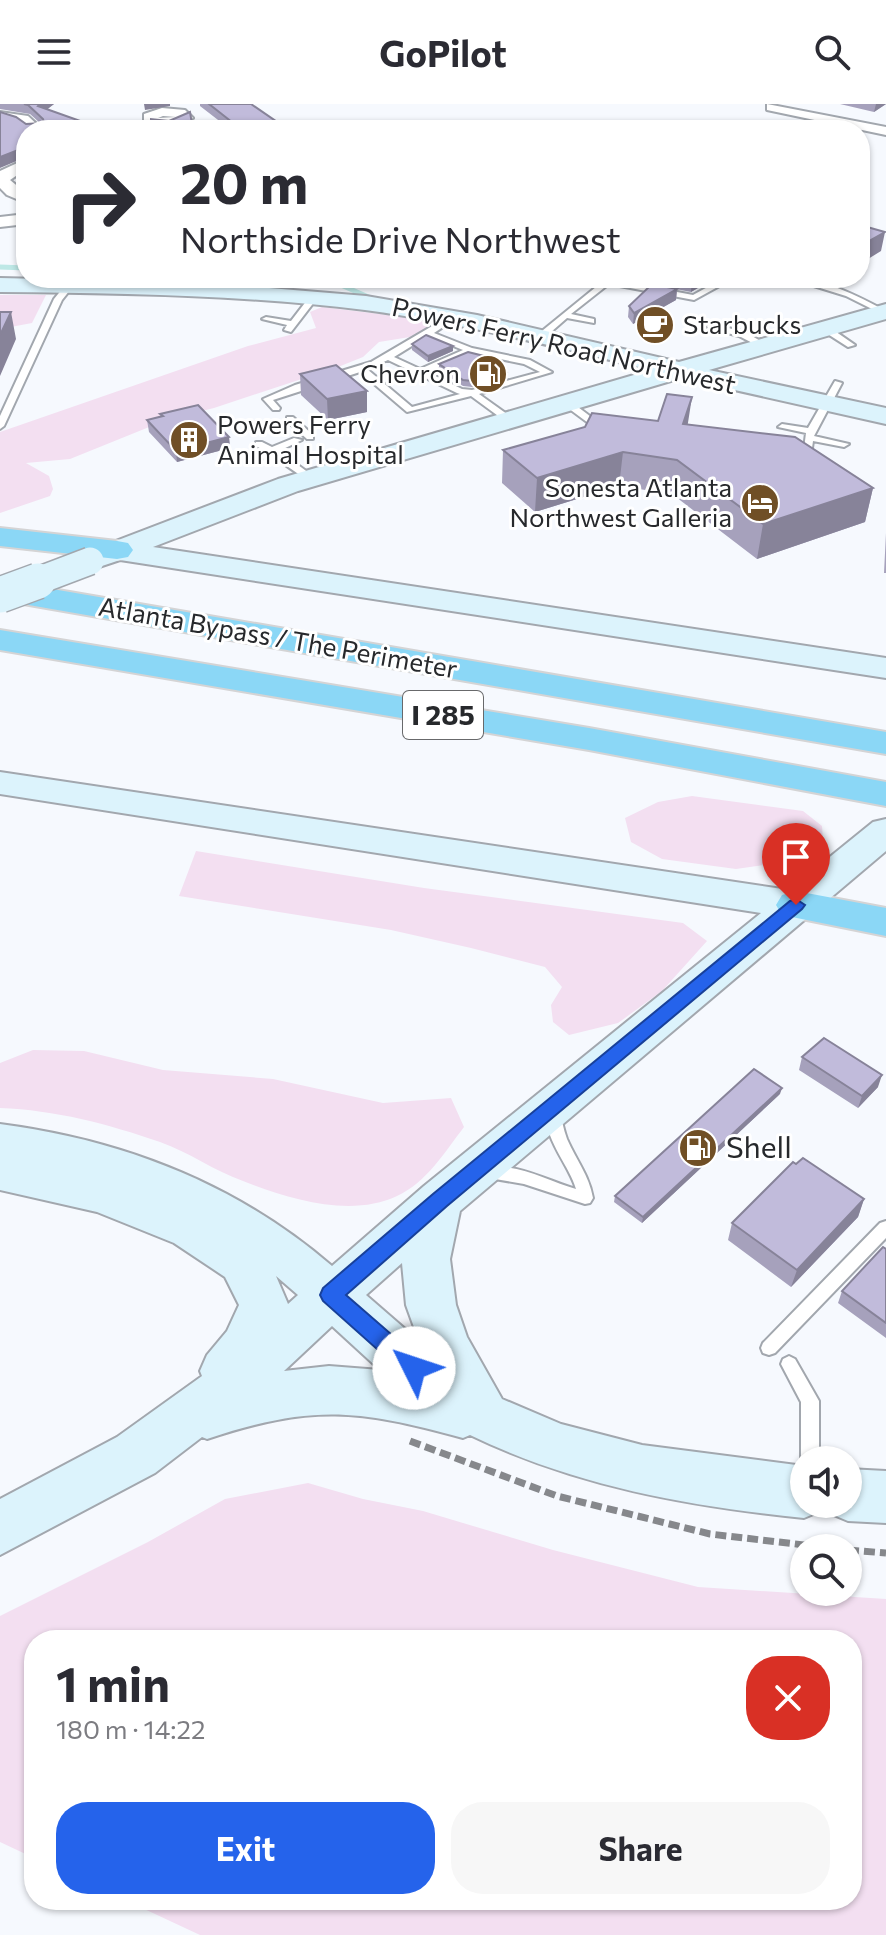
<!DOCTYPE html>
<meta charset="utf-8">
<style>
:root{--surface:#fff;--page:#f7f7f7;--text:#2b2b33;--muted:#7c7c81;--accent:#2563eb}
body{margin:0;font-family:Commissioner,sans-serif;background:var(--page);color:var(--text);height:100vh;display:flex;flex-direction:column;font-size:30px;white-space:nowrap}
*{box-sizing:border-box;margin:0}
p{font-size:26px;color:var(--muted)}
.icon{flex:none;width:44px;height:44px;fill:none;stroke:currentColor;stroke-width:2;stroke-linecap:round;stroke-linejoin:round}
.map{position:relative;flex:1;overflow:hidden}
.sheet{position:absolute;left:24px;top:1526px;width:838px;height:280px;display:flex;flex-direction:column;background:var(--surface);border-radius:32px;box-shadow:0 2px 6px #0004}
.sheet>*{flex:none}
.banner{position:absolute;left:16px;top:16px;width:854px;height:168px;border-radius:32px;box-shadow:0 2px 6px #0004;background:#fff;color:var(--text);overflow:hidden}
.buttons{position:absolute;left:790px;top:1342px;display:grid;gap:16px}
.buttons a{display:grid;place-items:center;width:72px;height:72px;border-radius:50%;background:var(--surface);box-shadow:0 2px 6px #0004;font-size:40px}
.pin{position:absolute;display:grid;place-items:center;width:68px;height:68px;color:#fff;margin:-82px -34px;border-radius:50% 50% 50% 0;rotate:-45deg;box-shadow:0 0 8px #0007}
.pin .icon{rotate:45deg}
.me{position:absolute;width:88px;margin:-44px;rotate:311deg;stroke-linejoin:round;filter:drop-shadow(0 0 6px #0008)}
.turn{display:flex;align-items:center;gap:28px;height:168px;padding:0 32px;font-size:36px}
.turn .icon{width:104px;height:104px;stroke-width:2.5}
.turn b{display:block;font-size:56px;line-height:68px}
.round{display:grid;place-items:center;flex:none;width:84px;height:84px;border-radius:32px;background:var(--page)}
.overview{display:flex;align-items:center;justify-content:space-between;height:136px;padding:0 32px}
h1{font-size:48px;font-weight:700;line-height:60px}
.primary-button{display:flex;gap:16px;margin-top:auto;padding:16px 32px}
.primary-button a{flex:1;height:92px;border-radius:32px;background:var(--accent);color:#fff;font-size:32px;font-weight:700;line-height:92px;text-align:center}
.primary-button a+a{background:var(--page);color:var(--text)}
header{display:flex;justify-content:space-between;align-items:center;height:104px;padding:0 32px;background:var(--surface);font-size:36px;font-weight:700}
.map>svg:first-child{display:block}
.green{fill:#f3dff1}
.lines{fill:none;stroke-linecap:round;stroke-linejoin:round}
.stream{stroke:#bee8e6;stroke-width:5}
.lane-casing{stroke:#a2a7ae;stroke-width:4}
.street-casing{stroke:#a2a7ae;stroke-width:4}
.secondary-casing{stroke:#a2a7ae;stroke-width:4}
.highway-casing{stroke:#d4d4d5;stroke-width:4}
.path{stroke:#86888c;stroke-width:7;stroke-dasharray:11 5;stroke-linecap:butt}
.lane{fill:#fff;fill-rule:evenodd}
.street{fill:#fff;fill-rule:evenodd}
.secondary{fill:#dcf3fc;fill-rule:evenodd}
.highway{fill:#8bd7f6;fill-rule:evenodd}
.secondary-bridge-far1-casing{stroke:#a2a7ae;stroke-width:30;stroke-linecap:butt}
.secondary-bridge-casing{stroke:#a2a7ae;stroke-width:38;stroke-linecap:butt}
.secondary-bridge-far1{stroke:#dcf3fc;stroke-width:27}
.secondary-bridge{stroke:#dcf3fc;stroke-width:35}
.wall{fill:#a6a1bc}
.shaded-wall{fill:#878399}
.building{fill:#c1bbdb;stroke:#878399;stroke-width:2}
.route{fill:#2563eb;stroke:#184099;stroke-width:2}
.labels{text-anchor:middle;stroke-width:6;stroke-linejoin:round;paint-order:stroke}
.far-poi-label{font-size:26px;fill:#27292c;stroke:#fff;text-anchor:start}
.far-street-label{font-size:26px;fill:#27292c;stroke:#fff}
.shield{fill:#fff;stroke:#68696b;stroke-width:2}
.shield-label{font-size:28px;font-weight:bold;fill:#27292c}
.poi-label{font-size:30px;fill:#27292c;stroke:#fff;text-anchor:start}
</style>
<header><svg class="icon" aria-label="menu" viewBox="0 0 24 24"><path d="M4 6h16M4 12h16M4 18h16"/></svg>GoPilot<svg class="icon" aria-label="search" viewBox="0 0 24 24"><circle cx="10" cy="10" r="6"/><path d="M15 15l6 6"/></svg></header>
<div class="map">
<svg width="886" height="1831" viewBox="0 0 886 1831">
<rect width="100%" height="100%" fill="#f6f9fe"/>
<path class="green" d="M0,191H46L32,219L0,225Z
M322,203L430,216L431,222L410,233L379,238L363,253L338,263L214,304L169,315L70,355L26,359L49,372L53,385L50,392L0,409V328L248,242L316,224L310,208Z
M692,692L803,707L822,722L823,736L793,757L736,765L662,755L631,738L625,714L658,698Z
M196,747L424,784L683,819L707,837L662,887L618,919L569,931L553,918L551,901L562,883L545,863L471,844L391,826L179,792Z
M33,946L84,947L163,966L273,975L383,999L451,994L464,1023C444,1049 427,1078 397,1092C351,1114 288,1095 243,1077C214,1067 189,1048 160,1038C108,1020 55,1006 0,1004V959Z
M308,1379L363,1395L423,1407L553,1446L698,1483L886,1495V1831H200L125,1796H852V1536H34V1754L0,1738V1512L148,1438L225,1395Z"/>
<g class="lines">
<path class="stream" d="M0,163L26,164
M325,174L373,195"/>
<g class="lane-casing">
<path id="lane" d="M607,174H616L614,176L693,191L724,174H734L694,196L609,180L571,210L594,215V219L567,214L543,235H537V231Z
M788,174C823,174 856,191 886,207V212L846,192Z
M67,179L74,181L62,196L4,322L0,325V312L54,195Z
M311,191L318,193L291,228L284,226L287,221L262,215L266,213L291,217Z
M451,211L458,213L434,229L472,244L530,256L552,268L479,290L511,313V317H505L471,292L407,308L360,268L273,296L280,304L279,306H273L263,295L295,281L371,258ZM428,232L463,246L420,265L394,253ZM471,249L524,260L540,268L472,286L462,285L427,268ZM388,256L457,289L460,290L412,303L367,265Z
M711,220L745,228L769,242L762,244L739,232L708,224L707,222Z
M823,223H829L855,241L848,243L823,227Z
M835,277L842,279L814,332L849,340L844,343L813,337L811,351L803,353L806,329L778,323L782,320L808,324Z
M564,297H570L607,325L599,327L564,301Z
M287,313H293L313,331V335H307L287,317Z
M294,334L302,336L279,347L313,372V376H307L271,351L251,360L246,357L265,347L256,342V338H262L272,343Z
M553,1002L558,1004C562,1014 563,1025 567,1035C576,1056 589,1071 593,1094L590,1099L585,1100L524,1080L483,1073L480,1069L483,1065C512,1056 548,1077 576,1085C569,1060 540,1031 548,1004Z
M886,1117V1134L775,1249L769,1251L763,1249L761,1244L763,1239L880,1119Z
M789,1252L795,1255L819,1297V1356H804V1362L801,1356V1298L781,1260L783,1255Z"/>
</g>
<g class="street-casing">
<path id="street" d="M767,0L886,23V31L767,6Z
M162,4L185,6L193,14L169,24L144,20V10ZM163,12L176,13L158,14Z
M0,8L28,12L43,26H28L19,19L0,16Z
M26,55V65L10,76L26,89V99L7,91L0,84V67Z
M26,110V120L0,123V113Z"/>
</g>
<g class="secondary-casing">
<path id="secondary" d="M0,174L209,179L366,192L477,211L679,258L886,200V215L709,266L886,304V320L681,274L298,387L153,443L886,554V574L120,456L90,466L79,463L75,457L79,451L278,375L651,266C556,243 462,219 365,206C244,191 122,189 0,188Z
M0,668L789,786L873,718L886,715V747L460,1107L450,1155L456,1201L467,1233L502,1295L561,1320L642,1341L804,1362V1400H848V1365L886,1367V1419L848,1417L829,1409L825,1401L823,1406L804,1414C687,1402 576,1382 470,1331L463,1334C357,1305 313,1300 207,1335L202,1333L155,1369L0,1451V1395L117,1333L202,1272L200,1267L207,1251L227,1227L239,1201L225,1173L174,1139L97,1108L0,1086V1020C123,1036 237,1080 332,1162L424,1082L761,809L0,690ZM402,1159L406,1201L419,1237L366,1191ZM276,1172L298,1191L288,1200ZM332,1222L380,1266L329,1262L284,1267Z"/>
</g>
<g class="highway-casing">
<path id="highway" d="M0,424L117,437L128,439L133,446L128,453L117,455L0,442Z
M0,476L886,628V650L0,496Z
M0,526L589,624L886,678V702L589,646L0,546Z
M796,787L886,804V832L782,811L776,801L782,791Z"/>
</g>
<path class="path" d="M410,1337L557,1392L710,1430L830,1444
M848,1446L886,1449"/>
<use href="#lane" class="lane"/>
<use href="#street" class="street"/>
<use href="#secondary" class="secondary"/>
<use href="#highway" class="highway"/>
<g class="secondary-bridge-far1-casing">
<path id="secondary-bridge-far1" d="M32,479L90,457"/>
</g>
<g class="secondary-bridge-casing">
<path id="secondary-bridge" d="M0,491L38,477"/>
</g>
<use href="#secondary-bridge-far1" class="secondary-bridge-far1"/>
<use href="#secondary-bridge" class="secondary-bridge"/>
</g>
<path class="wall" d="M0,0H54L47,5L86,19L87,26H26V20L40,19L30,10L0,5V6Z
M200,0H251L280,20V26H231L200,2Z
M840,0H886L874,8Z
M662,174H704L703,181L691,188L661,182Z
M815,174H835L829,178Z
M677,185L676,196L633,220L628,213L629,202Z
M412,240L453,247L428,258L412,246Z
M439,260L506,268L505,274L472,283L463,282L439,266Z
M300,270L367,308L328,316L301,291Z
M160,310L229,333L230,344L177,358L149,328L147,316L161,313Z
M688,321L873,384L865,418L757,455L672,390L619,382L535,408L502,379L503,346Z
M886,429V469H884Z
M802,953L878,983L858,1004L799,966Z
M780,990L642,1119L614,1098L615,1092Z
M864,1095L858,1113L791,1183L728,1136L732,1119Z
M886,1145V1234L838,1199L842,1187Z"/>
<path class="shaded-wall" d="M40,0H54L40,11L38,2Z
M144,0H170V2L145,6Z
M876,0H886L874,8Z
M86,19L87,26H68Z
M280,20V26H244Z
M26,43V53L0,64V53Z
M885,128L881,147L860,160V142Z
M692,174H704L703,181L691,188Z
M677,185L676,196L633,220L634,209Z
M11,208L16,235L0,272V231Z
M453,242V247L428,258V252Z
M506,268L505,274L472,283V277Z
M367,287V308L328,316L327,295Z
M692,293L687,325L683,320Z
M229,333L230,344L177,358L176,347Z
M623,348L619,382L535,408L537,374Z
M873,384L865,418L757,455L763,420Z
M882,971L878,983L858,1004L862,992Z
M782,984L780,990L642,1119L643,1113Z
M864,1095L858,1113L791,1183L797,1166Z"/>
<path class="building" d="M24,0H40L38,2L86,19L68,26H26V43L0,53V8L16,13L26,20L44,19L43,15L28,1Z
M209,0H251L280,20L242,26Z
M190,8L193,26H151V15L169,17Z
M860,121L885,128L860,142Z
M652,180L677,185L634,209L629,202Z
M0,208H11L0,231Z
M426,231L453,242L428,252L412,240Z
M468,248L484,252L506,268L472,277L463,276L439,260Z
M336,261L367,287L327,295L300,270Z
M667,290L692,293L683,320L795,333L873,384L763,420L677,356L623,348L537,374L503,346L585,323L592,309L658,317Z
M198,301L229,333L176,347L147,316L163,312L160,310Z
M824,934L882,971L862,992L802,953Z
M754,965L782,984L643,1113L615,1092Z
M803,1054L864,1095L797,1166L732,1119L793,1058L796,1060Z
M883,1143L886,1145V1219L842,1187Z"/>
<path class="route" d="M796,795L805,801L802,805L447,1102L346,1191L422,1257L425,1264L422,1271L414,1274L406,1271L323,1197L320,1191L323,1184L433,1090L790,797Z"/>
<defs>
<g id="cafe-disc" transform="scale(2)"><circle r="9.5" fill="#704f26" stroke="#fff"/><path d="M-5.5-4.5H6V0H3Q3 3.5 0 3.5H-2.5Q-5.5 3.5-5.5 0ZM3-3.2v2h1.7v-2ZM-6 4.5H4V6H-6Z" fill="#fff"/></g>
<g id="fuel-disc" transform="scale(2)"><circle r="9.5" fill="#704f26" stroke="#fff"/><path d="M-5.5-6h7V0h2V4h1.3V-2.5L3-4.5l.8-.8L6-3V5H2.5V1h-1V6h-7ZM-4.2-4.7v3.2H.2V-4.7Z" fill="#fff"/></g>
<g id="building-disc" transform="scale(2)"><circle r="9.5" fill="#704f26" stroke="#fff"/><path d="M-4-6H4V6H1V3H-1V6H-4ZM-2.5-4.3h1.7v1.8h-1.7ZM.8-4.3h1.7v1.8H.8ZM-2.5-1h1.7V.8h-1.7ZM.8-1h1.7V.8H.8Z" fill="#fff"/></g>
<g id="hotel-disc" transform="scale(2)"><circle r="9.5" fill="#704f26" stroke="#fff"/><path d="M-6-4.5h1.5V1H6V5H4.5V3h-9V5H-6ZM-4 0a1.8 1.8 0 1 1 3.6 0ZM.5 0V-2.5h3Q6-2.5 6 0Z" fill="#fff"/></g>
</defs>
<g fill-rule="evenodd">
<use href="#cafe-disc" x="655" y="221"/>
<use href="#fuel-disc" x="488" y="270"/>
<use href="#building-disc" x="189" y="336"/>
<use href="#hotel-disc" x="760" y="399"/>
<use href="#fuel-disc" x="698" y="1044"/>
</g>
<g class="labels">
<g class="far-poi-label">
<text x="683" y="230">Starbucks</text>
<text x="460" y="279" text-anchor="end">Chevron</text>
<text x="217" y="330">Powers Ferry<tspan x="217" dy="30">Animal Hospital</tspan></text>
<text x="732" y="393" text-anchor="end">Sonesta Atlanta<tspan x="732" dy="30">Northwest Galleria</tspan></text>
</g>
<g class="far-street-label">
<text transform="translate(564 242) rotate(13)" y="9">Powers Ferry Road Northwest</text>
<text transform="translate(278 534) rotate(10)" y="9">Atlanta Bypass / The Perimeter</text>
</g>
<rect class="shield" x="403" y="587" width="80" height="48" rx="6"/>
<g class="shield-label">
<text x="443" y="621">I 285</text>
</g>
<g class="poi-label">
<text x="726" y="1054">Shell</text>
</g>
</g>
</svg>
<div class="buttons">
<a><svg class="icon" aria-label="sound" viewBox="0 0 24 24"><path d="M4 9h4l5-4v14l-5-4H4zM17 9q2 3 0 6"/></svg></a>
<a><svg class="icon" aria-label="search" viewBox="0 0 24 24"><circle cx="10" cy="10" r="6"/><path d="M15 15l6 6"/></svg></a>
</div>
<div class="pin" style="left:796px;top:801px;background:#d93025"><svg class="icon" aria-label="arrive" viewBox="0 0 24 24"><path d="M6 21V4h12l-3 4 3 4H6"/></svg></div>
<svg class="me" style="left:414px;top:1264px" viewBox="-20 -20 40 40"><circle r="19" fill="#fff"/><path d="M0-13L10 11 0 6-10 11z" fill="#2563eb"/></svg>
<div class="banner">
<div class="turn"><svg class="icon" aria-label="right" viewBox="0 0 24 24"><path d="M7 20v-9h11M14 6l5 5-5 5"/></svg><div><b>20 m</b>Northside Drive Northwest</div></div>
</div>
<section class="sheet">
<div class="overview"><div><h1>1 min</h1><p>180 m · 14:22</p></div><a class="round" style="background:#d93025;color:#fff"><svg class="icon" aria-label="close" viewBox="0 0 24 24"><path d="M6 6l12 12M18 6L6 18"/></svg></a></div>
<div class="primary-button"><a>Exit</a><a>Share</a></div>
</section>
</div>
